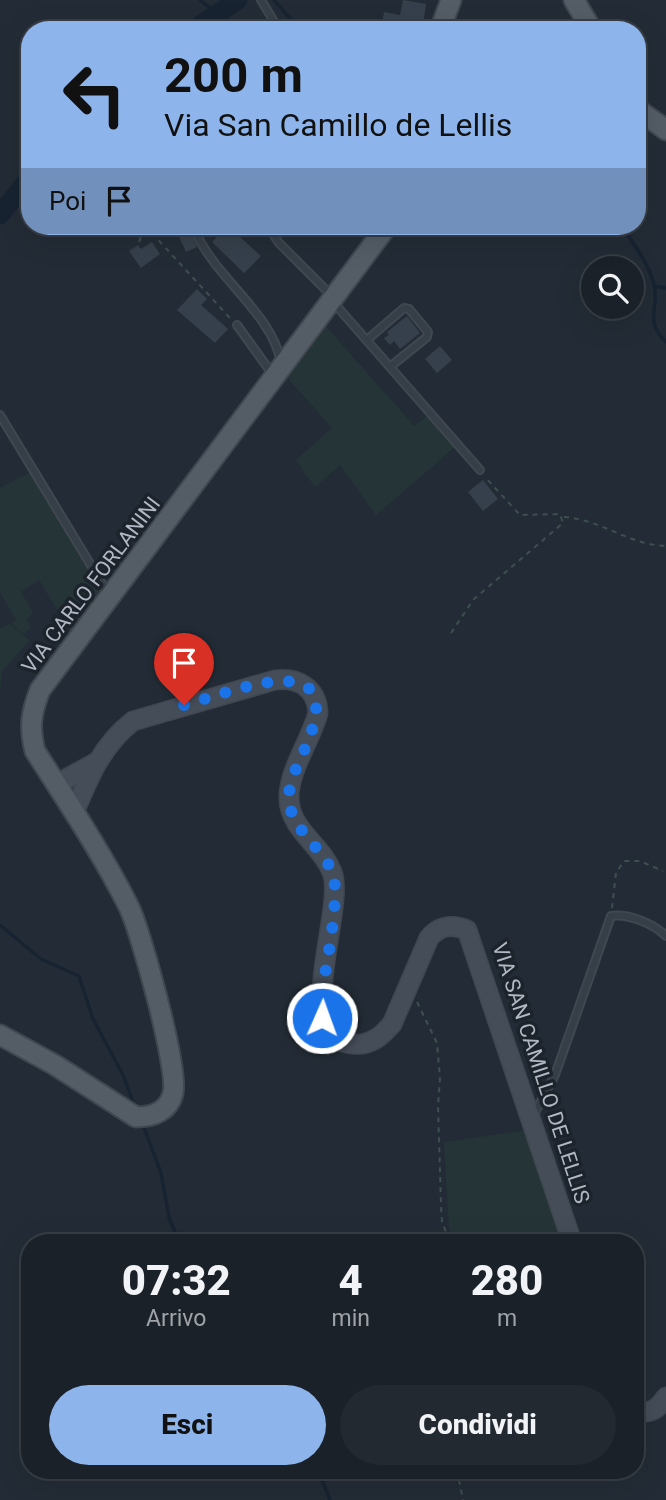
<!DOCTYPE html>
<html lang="it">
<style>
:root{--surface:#1a2128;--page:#232930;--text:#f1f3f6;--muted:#9fa3a8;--line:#383e45;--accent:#8eb5eb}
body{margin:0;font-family:Roboto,sans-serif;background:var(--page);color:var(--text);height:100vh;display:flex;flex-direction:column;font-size:26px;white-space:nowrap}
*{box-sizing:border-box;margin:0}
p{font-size:23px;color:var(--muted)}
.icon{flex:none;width:38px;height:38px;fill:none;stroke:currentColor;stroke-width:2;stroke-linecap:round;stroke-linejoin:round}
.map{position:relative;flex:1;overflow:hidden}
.sheet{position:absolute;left:21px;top:1234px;width:623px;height:245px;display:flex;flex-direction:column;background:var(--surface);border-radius:28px;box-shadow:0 7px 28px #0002,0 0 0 2px var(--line)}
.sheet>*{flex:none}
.hud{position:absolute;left:21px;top:21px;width:625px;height:214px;border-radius:28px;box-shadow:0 7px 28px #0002,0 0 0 2px var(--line);background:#8eb5eb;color:#111;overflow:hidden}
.fabs{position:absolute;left:581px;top:256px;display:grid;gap:14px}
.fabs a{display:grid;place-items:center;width:63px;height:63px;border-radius:50%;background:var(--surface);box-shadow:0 7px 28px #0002,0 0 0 2px var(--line);font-size:35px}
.pin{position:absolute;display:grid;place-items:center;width:60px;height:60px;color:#fff;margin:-72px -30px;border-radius:50% 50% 50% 0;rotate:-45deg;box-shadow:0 0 7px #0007}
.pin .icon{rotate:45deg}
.me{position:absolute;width:77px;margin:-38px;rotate:2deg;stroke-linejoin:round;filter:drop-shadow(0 0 5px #0008)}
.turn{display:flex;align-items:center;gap:24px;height:147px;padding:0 28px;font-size:32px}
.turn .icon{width:91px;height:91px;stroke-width:2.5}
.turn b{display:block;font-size:49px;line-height:60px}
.then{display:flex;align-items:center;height:66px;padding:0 28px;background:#0003;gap:14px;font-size:26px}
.eta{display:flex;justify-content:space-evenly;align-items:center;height:119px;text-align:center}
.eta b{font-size:42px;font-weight:800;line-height:49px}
.action{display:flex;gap:14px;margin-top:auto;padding:14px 28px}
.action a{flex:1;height:80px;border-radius:42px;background:var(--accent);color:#111;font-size:28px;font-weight:800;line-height:80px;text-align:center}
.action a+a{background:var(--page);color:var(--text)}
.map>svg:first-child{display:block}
.green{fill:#253537}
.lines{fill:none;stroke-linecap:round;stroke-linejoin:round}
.stream{stroke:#182332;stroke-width:3.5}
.river{stroke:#182332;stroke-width:19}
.building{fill:#36404c}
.service-casing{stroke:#404750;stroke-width:10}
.secondary-casing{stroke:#404750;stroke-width:21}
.primary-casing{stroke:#404750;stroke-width:23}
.path{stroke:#3e4f4f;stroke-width:2;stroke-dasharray:5 5;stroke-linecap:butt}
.service{stroke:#363e47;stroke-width:6}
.secondary{stroke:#454d59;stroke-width:18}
.primary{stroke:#545d66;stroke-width:19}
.route{stroke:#1a73e8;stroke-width:12;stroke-dasharray:0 21.6}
.labels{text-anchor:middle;stroke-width:7;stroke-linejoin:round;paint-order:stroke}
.street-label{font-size:21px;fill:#b1b8c3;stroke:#1c232b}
</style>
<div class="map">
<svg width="666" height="1500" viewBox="0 0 666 1500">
<rect width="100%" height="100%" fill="#232c36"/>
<path class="green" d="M324,324L414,426L430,414L455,447L376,515L340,465L315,487L296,460L332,428L286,376Z
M33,471L107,596L75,638L39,580L21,592L33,613L26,620L31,627L24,634L11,624L16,620L0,592V488Z
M9,624L30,640L2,671L0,693V629Z
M528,1130L564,1231L547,1234L534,1242H453L449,1226L444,1142Z"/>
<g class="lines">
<path class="stream" d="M200,0L217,14
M274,0L300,30
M622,226C633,244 649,263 654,285C660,308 643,320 666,342
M654,286L666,288
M0,925L41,959L79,976L93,1019L123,1075L135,1107
M143,1125L161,1173L169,1217L179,1242
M318,1470L330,1500"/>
<path class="river" d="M193,30L238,0
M0,215L30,177"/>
</g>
<path class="building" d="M403,0L426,4L423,25L401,21L400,30H381L384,12L400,15Z
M181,226H188L197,247L186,252L175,228Z
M228,226L261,256L244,273L212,242Z
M152,242L160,254L141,268L129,251L138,245L141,249Z
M197,289L207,299L201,305L228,329L215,343L177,310Z
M407,316L420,333L400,349L394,341L390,345L384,338L389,335L387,332Z
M440,346L452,360L437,373L425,359Z
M483,480L498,499L483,511L468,492Z"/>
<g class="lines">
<g class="service-casing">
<path id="service" d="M261,0L279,30
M268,226L279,243L332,296
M194,228C213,277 271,311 281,362
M334,303L480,470
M237,325L273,375
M368,339L404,308L409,309L428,332L427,337L391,366
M0,415L109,595
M533,1116L555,1075L611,916C628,913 654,924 666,936"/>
</g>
<g class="secondary-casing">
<path id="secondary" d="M57,784L95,763
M74,813C89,777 102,745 133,721L275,680C298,677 317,688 318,713C311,740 288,771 289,799C290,830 322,845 332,872C347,909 284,1052 362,1044C375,1042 383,1034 392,1024L429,938C440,925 452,924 467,930L572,1242
M635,1411C651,1414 657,1410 666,1397"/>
</g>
<g class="primary-casing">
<path id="primary" d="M574,0L592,30
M440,30L451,0
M637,109L666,130
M0,1035L55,1065L136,1117C153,1117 169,1111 173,1093C179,1070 141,932 129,907C102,853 67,801 35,751C29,727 31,713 40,690L387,226"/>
</g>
<path class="path" d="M139,242L142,234L150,231L230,318
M564,517C600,519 629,545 666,546
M451,633L473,600L563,523L560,514L520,515L485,477
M612,908L616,873L624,861H640L663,871
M417,1002L437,1043L440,1078L438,1106L441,1206L442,1222L450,1242
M457,1470L463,1500"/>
<use href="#service" class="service"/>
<use href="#secondary" class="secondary"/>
<use href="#primary" class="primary"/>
</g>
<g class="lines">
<path class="route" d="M184,705C229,693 348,642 308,741C301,759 287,782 289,802C293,829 319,846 331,869C343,891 324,973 321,1001L322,1018"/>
</g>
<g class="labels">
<g class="street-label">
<text transform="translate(91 585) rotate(-53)" y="7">VIA CARLO FORLANINI</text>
<text transform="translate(541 1073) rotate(72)" y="7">VIA SAN CAMILLO DE LELLIS</text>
</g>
</g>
</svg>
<div class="fabs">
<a><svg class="icon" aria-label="search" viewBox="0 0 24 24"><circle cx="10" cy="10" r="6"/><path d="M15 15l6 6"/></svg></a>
</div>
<div class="pin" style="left:184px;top:705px;background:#d93025"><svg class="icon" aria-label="arrive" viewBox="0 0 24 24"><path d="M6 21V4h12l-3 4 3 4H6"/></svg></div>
<svg class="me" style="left:322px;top:1018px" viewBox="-20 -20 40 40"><circle r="17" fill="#1a73e8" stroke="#fff" stroke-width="3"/><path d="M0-11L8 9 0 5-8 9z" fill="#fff"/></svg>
<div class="hud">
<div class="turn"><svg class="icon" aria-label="left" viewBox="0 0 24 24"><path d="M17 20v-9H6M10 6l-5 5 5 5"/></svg><div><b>200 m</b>Via San Camillo de Lellis</div></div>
<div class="then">Poi<svg class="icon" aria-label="arrive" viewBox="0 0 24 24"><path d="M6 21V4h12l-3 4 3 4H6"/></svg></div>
</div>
<section class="sheet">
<div class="eta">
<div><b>07:32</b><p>Arrivo</p></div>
<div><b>4</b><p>min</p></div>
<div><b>280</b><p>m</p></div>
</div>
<div class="action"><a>Esci</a><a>Condividi</a></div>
</section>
</div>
